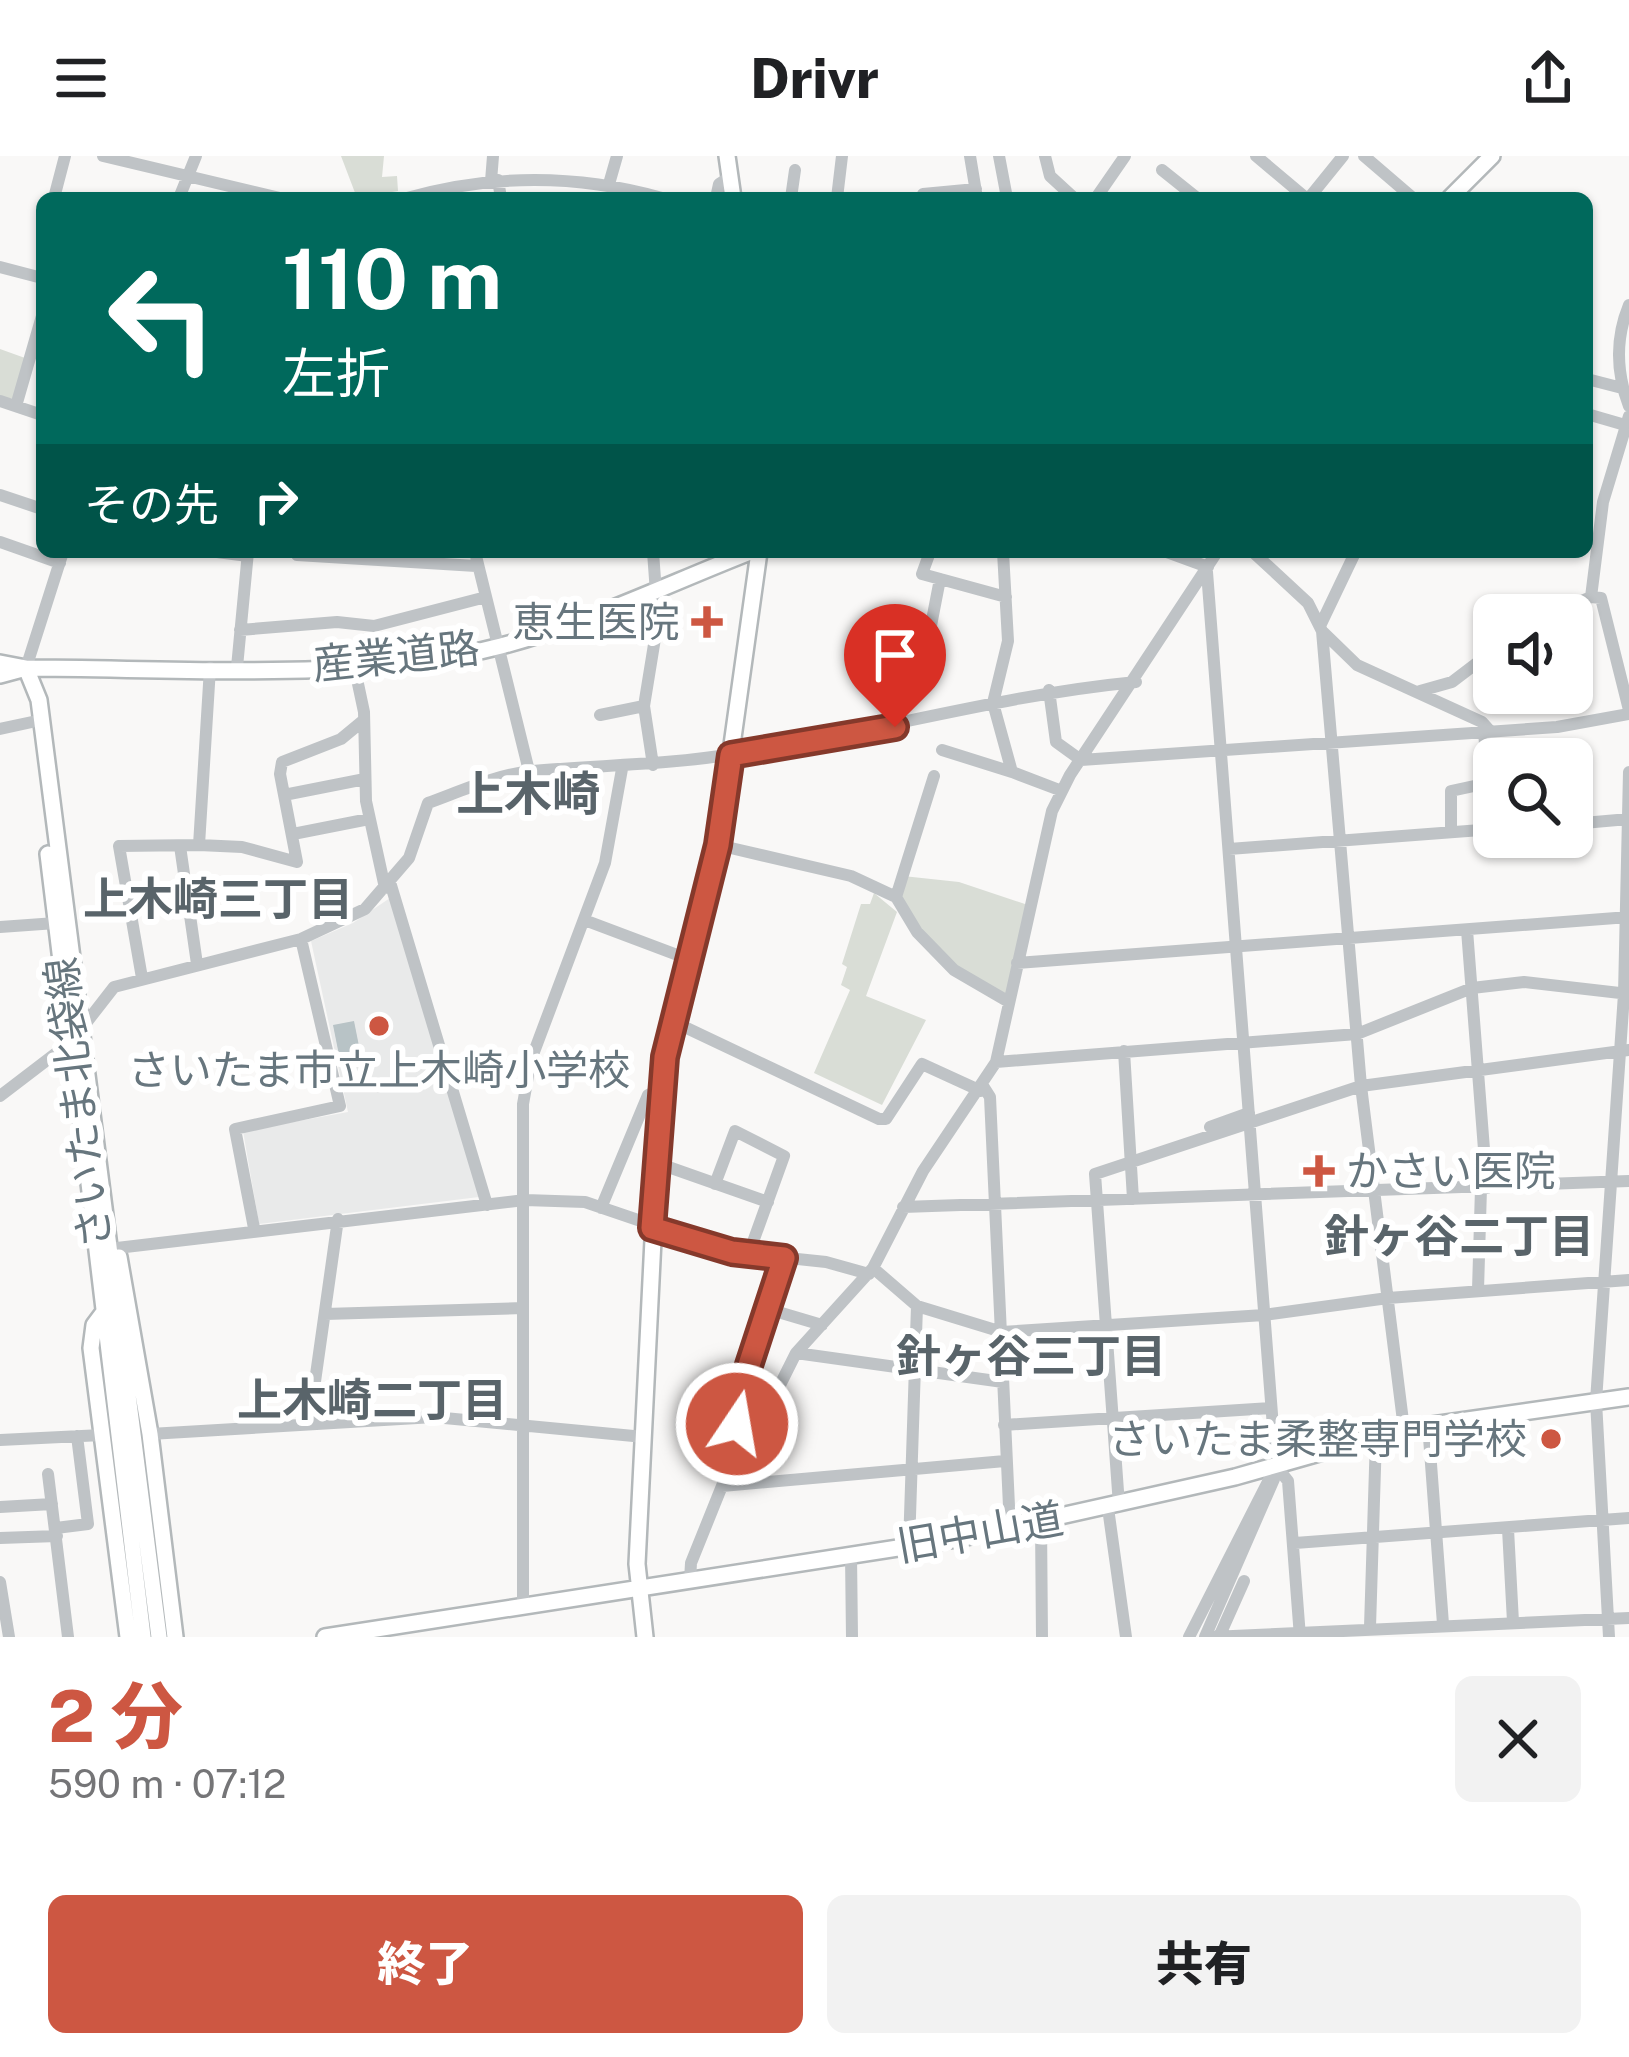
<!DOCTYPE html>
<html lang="ja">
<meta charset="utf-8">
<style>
:root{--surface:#fff;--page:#f2f2f2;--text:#202124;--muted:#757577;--accent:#cd5742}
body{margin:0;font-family:"Public Sans","Noto Sans JP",sans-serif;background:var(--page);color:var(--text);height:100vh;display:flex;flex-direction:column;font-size:45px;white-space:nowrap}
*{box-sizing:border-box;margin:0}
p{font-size:39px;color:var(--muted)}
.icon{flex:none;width:66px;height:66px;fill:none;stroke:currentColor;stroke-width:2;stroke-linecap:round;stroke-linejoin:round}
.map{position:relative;height:1481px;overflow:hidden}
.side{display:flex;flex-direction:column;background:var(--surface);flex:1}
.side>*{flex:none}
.guide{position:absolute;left:36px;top:36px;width:1557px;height:366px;border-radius:18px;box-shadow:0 3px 9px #0004;background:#00695c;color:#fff;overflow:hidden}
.tools{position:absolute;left:1473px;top:438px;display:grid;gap:24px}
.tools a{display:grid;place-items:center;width:120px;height:120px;border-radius:18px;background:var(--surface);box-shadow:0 3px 9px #0004;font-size:60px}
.pin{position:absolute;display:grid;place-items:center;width:102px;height:102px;color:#fff;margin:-123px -51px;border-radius:50% 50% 50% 0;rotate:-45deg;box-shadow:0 0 12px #0007}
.pin .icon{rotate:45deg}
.me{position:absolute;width:132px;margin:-66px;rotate:12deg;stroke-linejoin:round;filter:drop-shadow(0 0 9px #0008)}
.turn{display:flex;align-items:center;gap:42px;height:252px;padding:0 48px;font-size:54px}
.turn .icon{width:156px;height:156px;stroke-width:2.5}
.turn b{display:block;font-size:84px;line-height:102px}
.then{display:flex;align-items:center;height:114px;padding:0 48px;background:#0003;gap:24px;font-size:45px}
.round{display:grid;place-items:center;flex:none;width:126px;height:126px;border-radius:18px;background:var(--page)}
.summary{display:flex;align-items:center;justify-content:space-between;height:204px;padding:0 48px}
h1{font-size:72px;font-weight:800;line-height:90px;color:var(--accent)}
.cta{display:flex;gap:24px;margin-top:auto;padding:24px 48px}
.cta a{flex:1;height:138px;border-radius:18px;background:var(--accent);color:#fff;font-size:48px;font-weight:800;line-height:138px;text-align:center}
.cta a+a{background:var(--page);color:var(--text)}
header{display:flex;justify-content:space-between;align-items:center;height:156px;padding:0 48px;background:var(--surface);font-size:54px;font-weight:800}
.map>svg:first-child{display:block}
.built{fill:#e9eaea}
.green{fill:#d9ddd6}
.water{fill:#b8c3c6}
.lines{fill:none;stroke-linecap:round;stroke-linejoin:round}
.major-casing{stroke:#b3b8ba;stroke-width:20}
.minor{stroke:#bfc3c6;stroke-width:12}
.major{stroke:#fff;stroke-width:15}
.route-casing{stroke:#85392b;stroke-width:30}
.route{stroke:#cd5742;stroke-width:21}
.poi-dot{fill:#cd5742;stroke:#fff;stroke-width:4.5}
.labels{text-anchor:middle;stroke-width:12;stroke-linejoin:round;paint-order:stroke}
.poi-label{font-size:42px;fill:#67767e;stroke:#fff;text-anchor:end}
.street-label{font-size:42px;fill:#67767e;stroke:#fff}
.neighbourhood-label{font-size:45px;font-weight:bold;fill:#59646a;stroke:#fff}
.quarter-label{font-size:48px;font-weight:bold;fill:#59646a;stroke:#fff}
</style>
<header><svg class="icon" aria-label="menu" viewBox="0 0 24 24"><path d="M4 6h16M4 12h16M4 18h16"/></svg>Drivr<svg class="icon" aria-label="share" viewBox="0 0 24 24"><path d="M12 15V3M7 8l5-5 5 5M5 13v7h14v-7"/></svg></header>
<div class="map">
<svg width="1629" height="1481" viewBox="0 0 1629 1481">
<rect width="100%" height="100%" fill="#f9f8f7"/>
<path class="built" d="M390,742L479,1041L259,1068L243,975L348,956L311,785L353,767Z"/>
<path class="green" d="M341,0H384L382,21L397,20L398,35L357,42Z
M0,193L25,202L15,243L0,241Z
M903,720L959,726L1028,749L1009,846L954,814L896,741Z
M874,737L897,756L866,840L926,864L882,949L814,917L850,834L841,829L847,811L842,808L861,748H870Z"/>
<path class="water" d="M354,865L362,905L341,909L333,869Z"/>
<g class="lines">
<g class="major-casing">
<path id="major" d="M727,0L733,42
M1450,42L1492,0
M0,507L26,512C174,512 359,527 501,490C586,468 668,428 750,396
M26,512L39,544L159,1481
M0,519L26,512
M48,698L61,805
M71,876L143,1481
M119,1101L150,1278L175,1481
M103,1157L94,1169L91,1192L128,1481
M325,1481L962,1382L1235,1321L1404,1273L1629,1241
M645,1481L637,1408L660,942L672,865L718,689L759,396"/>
</g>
<path class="minor" d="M103,0L280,42
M970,0L977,42
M999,0L1007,42
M1045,0L1050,20L1074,42
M1256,0L1306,42
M1364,0L1413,42
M1162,14L1197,42
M498,24L501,42
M491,25L493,0
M923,38L976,33
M54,42L65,0
M179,42L196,0
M407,42C492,18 577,18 662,42
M605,42L617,0
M716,42L719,28L730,21
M791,42L795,14
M837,42L842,0
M1096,42L1125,0
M1309,42L1343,0
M0,111L42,122
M1629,149C1615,183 1616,216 1629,250
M1587,223L1622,232
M0,245L42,259
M16,250L42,160
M1587,258L1625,269
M0,339L42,353
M0,386L60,407
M217,396L248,400
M475,396L529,615
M930,396L922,418L1006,441
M1003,396L1008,485L993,547L1012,616L1062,635
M1167,396L1208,411
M1253,396L1308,447L1322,475L1357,509L1482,566L1490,575
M297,399L476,410
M1591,441L1603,346L1629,260
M1591,441L1601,442L1629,554
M1548,459L1591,441
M1321,468L1354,399L1350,396
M240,474L337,466L374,470L486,441
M1322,475L1361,930L1404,1273
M354,509L364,556L366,645L385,732
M237,511L248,396
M26,512L63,396
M1049,534L1056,586L1081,604L1557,571L1629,558
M1420,535L1452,526L1494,494
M644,550L653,609
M600,559L644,550L658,464L653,396
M895,571L903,482L928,485L940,423
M0,573L32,566
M942,594L1012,616
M284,639L365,623
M1572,668L1629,663
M1451,676V635L1488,627L1484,575
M293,678L369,663
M199,689L242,691L297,706L280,618L282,606L341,583L364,564
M718,689L851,720L896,741L917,776L954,814L1009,846
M180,690L197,808
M1229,693L1494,673
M390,726L487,1049
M896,741L934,620
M587,765L688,803
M0,771L56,767
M1467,774L1487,1032
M1017,807L1629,761
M142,822L119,690L199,689L210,512
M672,865L879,963H886L922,908L981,935
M1124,895L1133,1043
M996,906L1357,878L1472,832L1524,826L1629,838
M983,930L990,941L1010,1372
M0,940L72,885L114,831L301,783L365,753L409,702L428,647C461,635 498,618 533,615C600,609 666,609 733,598C868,578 1000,539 1136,526
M1210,971L1249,957
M657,1007L768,1046
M715,1028L735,975L784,1000L749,1097
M903,1051L1629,1025
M601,1052L648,939L662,932
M254,1072L235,973L340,950L301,783
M117,1092L525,1044L585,1046L732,1096L826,1106L869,1118
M873,1112L917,1150L1002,1176L1264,1159L1388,1142L1629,1124
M1478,1134L1481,1032
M768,1153L822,1169
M325,1158L523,1152
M796,1197L1003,1226
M309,1268L338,1063
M1428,1268L1443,1468
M1004,1269L1271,1252
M758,1273L737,1268L749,1209L784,1102
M150,1278L434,1261L644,1281
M0,1284L102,1279
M1276,1310L1288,1325L1300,1481
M48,1318L68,1481
M722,1330L1005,1305
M1119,1349L1095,1018L1361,930L1629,894
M0,1351L52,1348
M1108,1352L1126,1481
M1041,1366L1042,1481
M56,1372L88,1368L77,1280
M1508,1373L1513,1466
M0,1382L57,1380
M1295,1387L1629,1362
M909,1390L917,1150
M851,1399L852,1481
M690,1424L691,1407L728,1315L758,1273L796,1197L873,1112L923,1015L996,906L1052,655L1070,619L1217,396
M0,1426L9,1481
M523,1450V948L531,904L605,707L622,613
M1370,1471L1376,1281
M1189,1481L1276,1310L1207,416
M1205,1481L1274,1323
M1211,1481L1629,1462
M1219,1481L1244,1425
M1609,1481L1596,1245L1624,838L1629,616"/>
<use href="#major" class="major"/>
</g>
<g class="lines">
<g class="route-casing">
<path id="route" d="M737,1268L749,1209L784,1102L732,1096L652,1072L665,901L718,689L731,599L895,571"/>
</g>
<use href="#route" class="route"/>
</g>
<g class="poi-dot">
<path d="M701 448h12v12h12v12h-12v12h-12v-12h-12v-12h12z"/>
<circle cx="379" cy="870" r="12"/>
<path d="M1313 997h12v12h12v12h-12v12h-12v-12h-12v-12h12z"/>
<circle cx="1551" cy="1283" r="12"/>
</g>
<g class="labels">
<g class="poi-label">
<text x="680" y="481">恵生医院</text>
<text x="379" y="929" text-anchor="middle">さいたま市立上木崎小学校</text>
<text x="1346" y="1030" text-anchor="start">かさい医院</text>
<text x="1527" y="1298">さいたま柔整専門学校</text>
</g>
<g class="street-label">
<text transform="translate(396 500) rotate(-6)" y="15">産業道路</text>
<text transform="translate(78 947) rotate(-97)" y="15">さいたま北袋線</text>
<text transform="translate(980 1376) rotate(-10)" y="15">旧中山道</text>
</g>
<g class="neighbourhood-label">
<text x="218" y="759">上木崎三丁目</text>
<text x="1459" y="1096">針ヶ谷二丁目</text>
<text x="1031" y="1216">針ヶ谷三丁目</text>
<text x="372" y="1260">上木崎二丁目</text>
</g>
<g class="quarter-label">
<text x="528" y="655">上木崎</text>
</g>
</g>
</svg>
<div class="tools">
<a><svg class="icon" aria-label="sound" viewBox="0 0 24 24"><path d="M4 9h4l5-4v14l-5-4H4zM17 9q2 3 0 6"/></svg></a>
<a><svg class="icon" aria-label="search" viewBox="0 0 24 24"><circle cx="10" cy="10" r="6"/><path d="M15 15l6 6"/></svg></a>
</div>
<div class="pin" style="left:895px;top:571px;background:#d93025"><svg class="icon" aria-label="arrive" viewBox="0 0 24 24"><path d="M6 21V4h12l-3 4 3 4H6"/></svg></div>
<svg class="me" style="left:737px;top:1268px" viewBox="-20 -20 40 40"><circle r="17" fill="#cd5742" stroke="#fff" stroke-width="3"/><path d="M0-11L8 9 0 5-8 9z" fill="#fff"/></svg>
<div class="guide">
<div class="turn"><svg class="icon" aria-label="left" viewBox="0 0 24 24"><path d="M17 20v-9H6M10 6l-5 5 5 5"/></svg><div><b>110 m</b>左折</div></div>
<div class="then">その先<svg class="icon" aria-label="right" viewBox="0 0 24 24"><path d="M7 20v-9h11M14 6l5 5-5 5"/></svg></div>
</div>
</div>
<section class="side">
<div class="summary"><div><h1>2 分</h1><p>590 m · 07:12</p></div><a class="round"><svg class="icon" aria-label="close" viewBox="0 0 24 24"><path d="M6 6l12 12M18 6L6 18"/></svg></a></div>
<div class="cta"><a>終了</a><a>共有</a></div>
</section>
